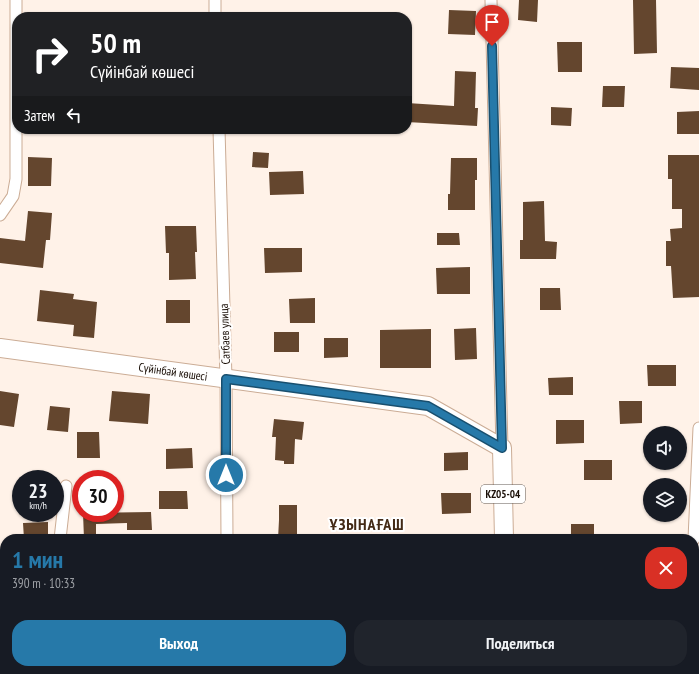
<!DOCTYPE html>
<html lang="ru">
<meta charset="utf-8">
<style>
:root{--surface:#171b24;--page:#20242c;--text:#f1f3f6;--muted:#9ea1a6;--accent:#2679a9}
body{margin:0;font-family:"PT Sans Narrow",sans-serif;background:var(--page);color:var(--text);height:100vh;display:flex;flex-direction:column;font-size:15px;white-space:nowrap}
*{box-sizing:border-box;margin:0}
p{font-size:13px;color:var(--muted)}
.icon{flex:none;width:22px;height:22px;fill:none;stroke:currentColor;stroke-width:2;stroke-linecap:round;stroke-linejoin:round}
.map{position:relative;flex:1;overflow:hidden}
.sheet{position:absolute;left:0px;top:534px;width:699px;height:140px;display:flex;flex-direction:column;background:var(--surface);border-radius:16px 16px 0 0;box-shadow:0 1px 3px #0004}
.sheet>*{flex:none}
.hud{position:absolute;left:12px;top:12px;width:400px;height:122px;border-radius:16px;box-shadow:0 1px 3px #0004;background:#202124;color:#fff;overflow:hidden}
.tools{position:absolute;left:643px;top:426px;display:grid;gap:8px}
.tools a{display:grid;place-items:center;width:44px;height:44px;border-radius:50%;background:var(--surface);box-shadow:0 1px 3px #0004;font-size:20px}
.speed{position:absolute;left:12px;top:470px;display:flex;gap:8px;font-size:20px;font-weight:700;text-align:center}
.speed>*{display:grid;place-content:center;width:52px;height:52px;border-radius:50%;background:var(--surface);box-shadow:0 1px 3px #0004;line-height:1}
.speed small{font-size:10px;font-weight:400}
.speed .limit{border:6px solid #d22;background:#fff;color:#111}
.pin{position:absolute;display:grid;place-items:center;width:34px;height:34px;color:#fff;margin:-41px -17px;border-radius:50% 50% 50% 0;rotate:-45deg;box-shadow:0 0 4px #0007}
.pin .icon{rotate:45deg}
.me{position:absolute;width:44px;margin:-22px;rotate:0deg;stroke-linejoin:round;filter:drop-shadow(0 0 3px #0008)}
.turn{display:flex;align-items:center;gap:14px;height:84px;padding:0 12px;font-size:18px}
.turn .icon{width:52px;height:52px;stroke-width:2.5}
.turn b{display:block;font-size:28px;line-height:34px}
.then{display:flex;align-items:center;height:38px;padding:0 12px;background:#0003;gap:8px;font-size:15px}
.round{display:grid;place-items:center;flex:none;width:42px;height:42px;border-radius:16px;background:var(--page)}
.headline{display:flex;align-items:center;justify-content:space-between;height:68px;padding:0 12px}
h1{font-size:24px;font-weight:700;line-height:30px;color:var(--accent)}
.primary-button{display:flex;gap:8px;margin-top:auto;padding:8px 12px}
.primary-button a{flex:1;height:46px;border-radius:16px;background:var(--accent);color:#fff;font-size:16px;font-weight:700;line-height:46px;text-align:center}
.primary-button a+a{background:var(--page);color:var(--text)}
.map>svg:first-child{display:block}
.building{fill:#64462e}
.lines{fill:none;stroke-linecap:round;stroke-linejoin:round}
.street-casing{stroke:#cbac95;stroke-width:13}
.primary-casing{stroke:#cbac95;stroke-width:20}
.street{stroke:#fff;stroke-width:11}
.primary{stroke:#fff;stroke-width:18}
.route-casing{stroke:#194f6e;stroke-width:10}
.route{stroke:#2679a9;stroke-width:7}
.labels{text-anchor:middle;stroke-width:4;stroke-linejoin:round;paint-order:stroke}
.shield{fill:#fff;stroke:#5f5751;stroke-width:1}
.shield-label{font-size:11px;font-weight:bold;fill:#1a0f07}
.street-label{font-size:12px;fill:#1a0f07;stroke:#fff}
.district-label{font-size:16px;font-weight:bold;letter-spacing:1px;fill:#432a16;stroke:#fff}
</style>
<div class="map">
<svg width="699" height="674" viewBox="0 0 699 674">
<rect width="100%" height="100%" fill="#fff2e8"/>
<path class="building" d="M519,0H538L537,22L518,20Z
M633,0H656L657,53L634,54Z
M449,10L476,11L475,35L448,34Z
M557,42H582V72H558Z
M671,67L699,68V90L670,88Z
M455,71L476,72L475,108H478L477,126L407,122V103L454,106Z
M603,86H625L624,107H602Z
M551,107L572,108L571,126L551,125Z
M699,111V134H677V112Z
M253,152L269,153L268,168L252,167Z
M668,155H699V297L673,298L671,266H666V241H671L670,229L682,228V209H672V179H668Z
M28,157L52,158L51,186H28Z
M451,158H477V180H475V210H448V194H450Z
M303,171L304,194L270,195L269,172Z
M544,201L545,241L557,242L556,259H520V240H523V202Z
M28,211L52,213L50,240H46L43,268L0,263V238L25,241Z
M165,226H196L197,252H195L196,279L169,280V253H166Z
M437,233H459L460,245H437Z
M264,248H302V272L265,273Z
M470,267V294H437L436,268Z
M540,288H560L561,310H540Z
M40,290L74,294L73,299L97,302L94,338L73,336L74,325L37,321Z
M315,298V323H290L289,299Z
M166,300H190V323H166Z
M476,328L477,359L455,360L454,329Z
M431,329V368H380V330Z
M274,332H299V352H274Z
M324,338H348V357L324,358Z
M647,365H676V386H648Z
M573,377V395H549L548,378Z
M0,391L19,394L14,427L0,425Z
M112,391L150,394L148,424L109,421Z
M619,401H642V423L620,424Z
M50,406L70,408L68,432L47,430Z
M274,419L304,422L302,440L295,439L294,464H284V461L275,460L276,437H272Z
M556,420H584V443L556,444Z
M77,432H99L100,458H77Z
M192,448L193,468L166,469V449Z
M468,452V470L444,471V453Z
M584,460H612V480H584Z
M159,491H187L188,509H159Z
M441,493H471V513L442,514Z
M279,505H297V539H278L279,520Z
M151,512L152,530H127V523L96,524V539H84L83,513Z
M48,522V539H24L23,523Z
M571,524H594V539H571Z"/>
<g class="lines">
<g class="street-casing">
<path id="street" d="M215,0V17
M491,0L502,448
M219,129L226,379L227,539
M0,215L13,196L16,179V0
M60,539L66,486
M694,539L699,428
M51,669V674
M227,669V674
M688,674V669"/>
</g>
<g class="primary-casing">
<path id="primary" d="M0,348L428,406L502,448L504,539
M508,669V674"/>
</g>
<use href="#street" class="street"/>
<use href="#primary" class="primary"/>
</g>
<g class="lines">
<g class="route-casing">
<path id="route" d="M226,475V379L428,406L502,448L492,46"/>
</g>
<use href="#route" class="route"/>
</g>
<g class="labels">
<rect class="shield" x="481" y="485" width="44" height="18" rx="3"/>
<g class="shield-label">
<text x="503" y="498">KZ05-04</text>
</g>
<g class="street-label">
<text transform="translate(225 334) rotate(-92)" y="4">Сатбаев улица</text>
<text transform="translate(173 372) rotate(8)" y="4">Сүйінбай көшесі</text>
</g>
<g class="district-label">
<text x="367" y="530">ҰЗЫНАҒАШ</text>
</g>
</g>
</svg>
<div class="tools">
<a><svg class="icon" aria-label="sound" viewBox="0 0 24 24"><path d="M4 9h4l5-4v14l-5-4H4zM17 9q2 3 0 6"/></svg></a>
<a><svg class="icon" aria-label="layers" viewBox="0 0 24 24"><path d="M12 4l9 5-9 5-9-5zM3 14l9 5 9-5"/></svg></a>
</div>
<div class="speed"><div>23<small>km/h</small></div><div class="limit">30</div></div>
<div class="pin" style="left:492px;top:46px;background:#d93025"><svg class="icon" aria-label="arrive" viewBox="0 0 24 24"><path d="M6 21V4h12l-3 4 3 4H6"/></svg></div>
<svg class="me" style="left:226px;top:475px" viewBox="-20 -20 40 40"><circle r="17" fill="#2679a9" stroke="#fff" stroke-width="3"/><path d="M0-11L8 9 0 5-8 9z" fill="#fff"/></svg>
<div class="hud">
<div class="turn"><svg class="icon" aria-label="right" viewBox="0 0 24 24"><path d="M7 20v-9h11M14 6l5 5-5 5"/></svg><div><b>50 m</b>Сүйінбай көшесі</div></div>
<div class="then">Затем<svg class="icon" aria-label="left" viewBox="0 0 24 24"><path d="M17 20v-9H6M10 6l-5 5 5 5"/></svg></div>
</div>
<section class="sheet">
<div class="headline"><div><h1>1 мин</h1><p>390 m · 10:33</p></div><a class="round" style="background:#d93025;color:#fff"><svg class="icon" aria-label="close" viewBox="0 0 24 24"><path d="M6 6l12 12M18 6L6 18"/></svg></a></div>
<div class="primary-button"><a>Выход</a><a>Поделиться</a></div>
</section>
</div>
